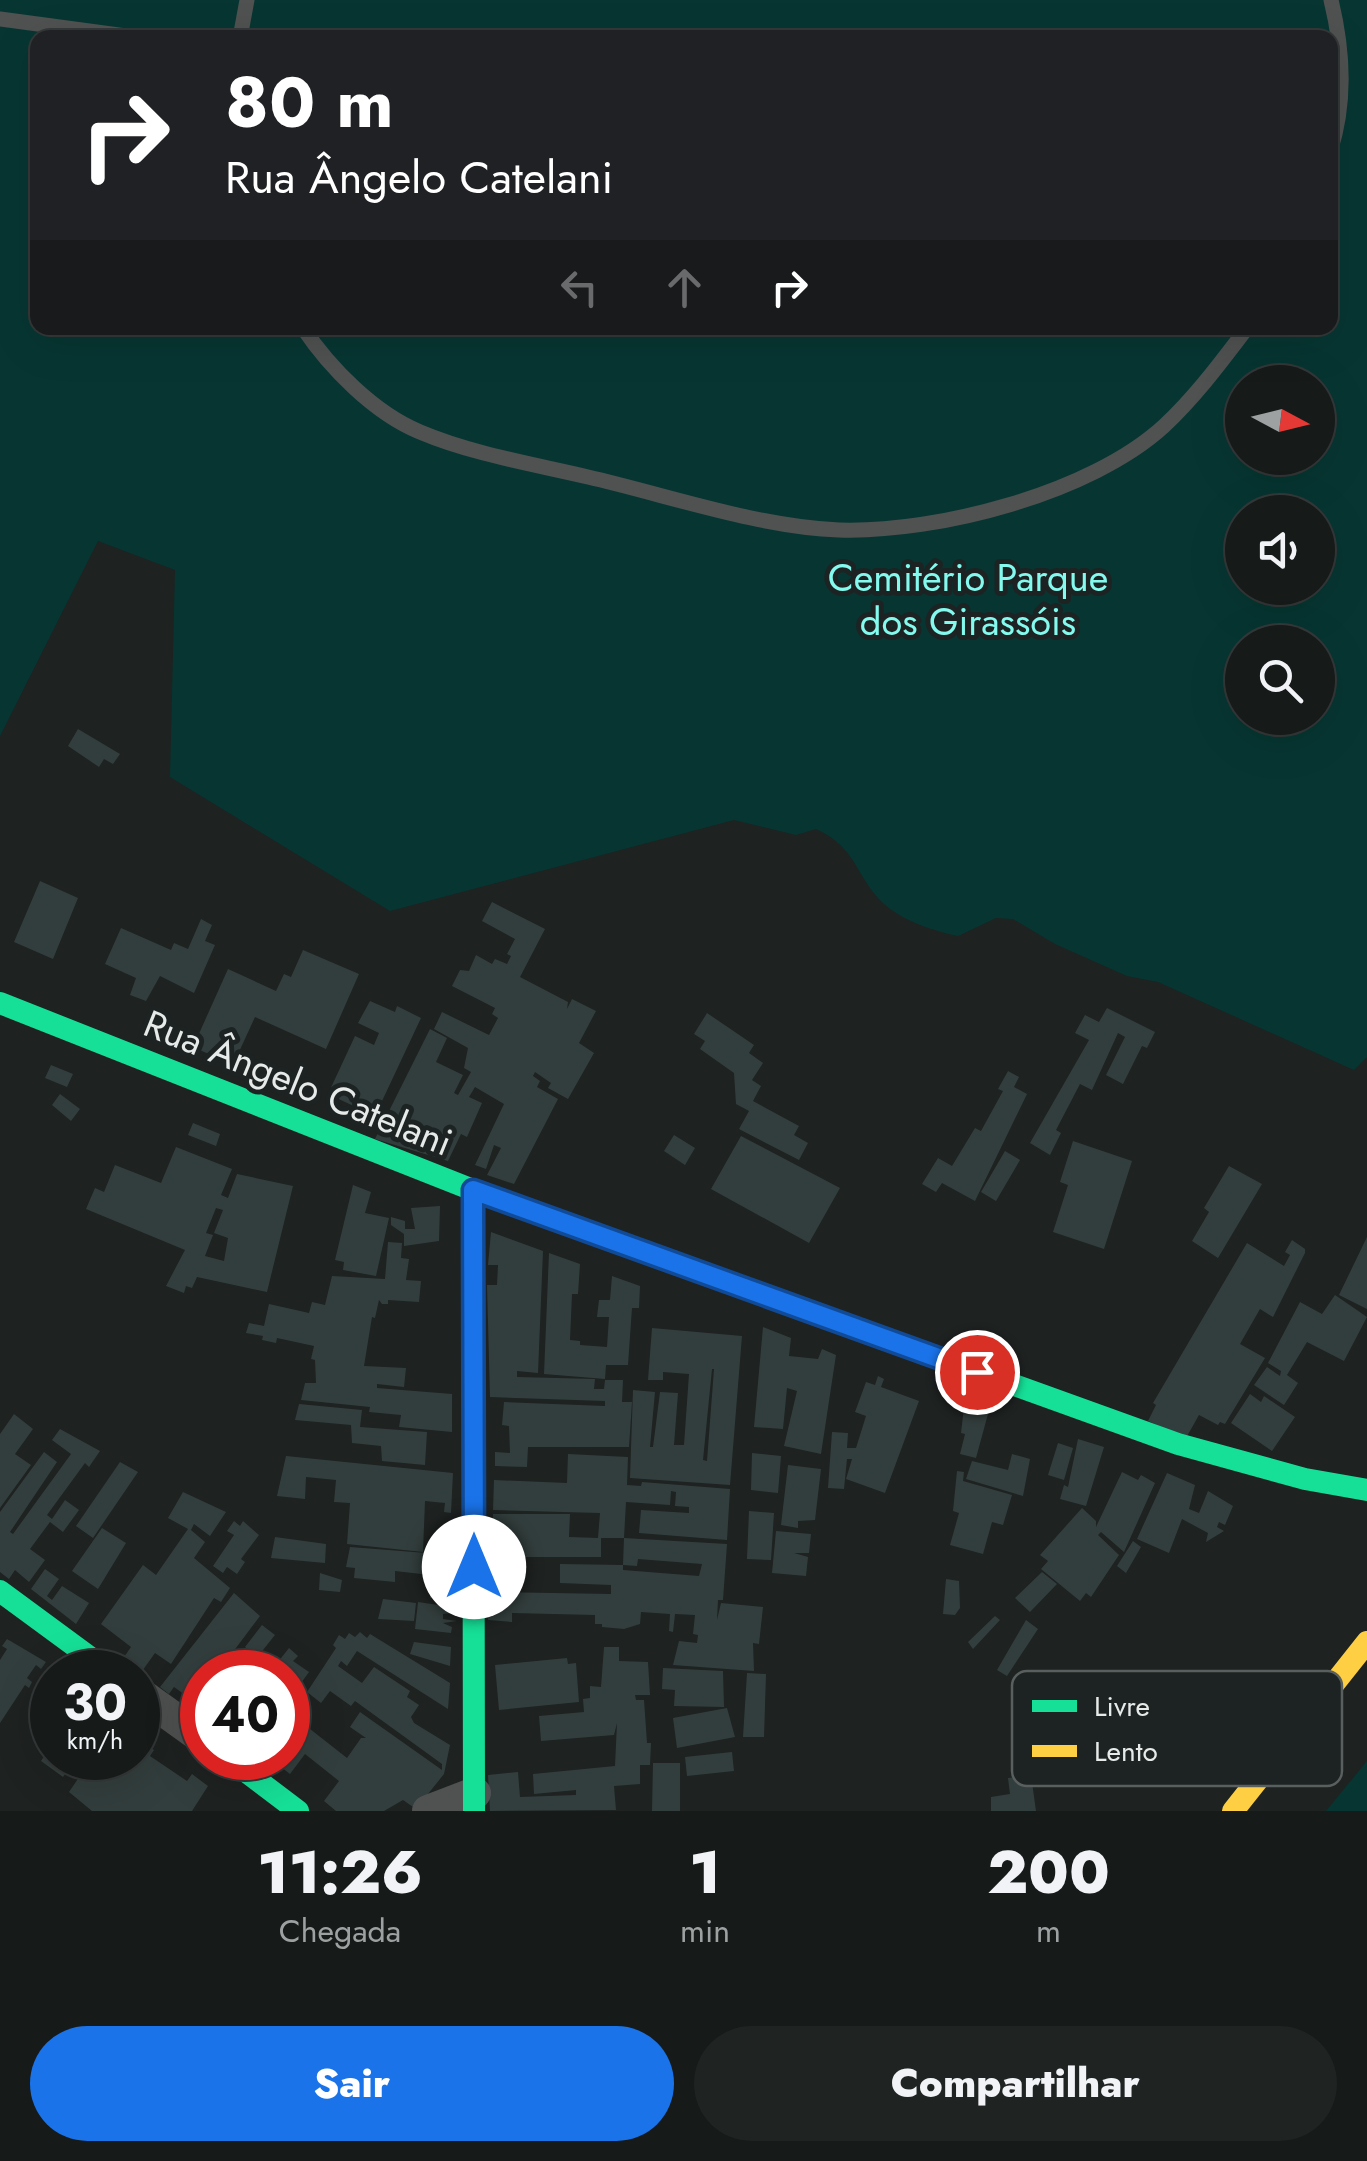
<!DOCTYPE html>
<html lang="pt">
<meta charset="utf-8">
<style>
:root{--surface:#161a19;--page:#1f2322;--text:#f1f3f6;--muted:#9ea1a2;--line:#353838;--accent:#1a73e8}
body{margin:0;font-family:Jost,sans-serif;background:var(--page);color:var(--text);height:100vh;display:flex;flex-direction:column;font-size:38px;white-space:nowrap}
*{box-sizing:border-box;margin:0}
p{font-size:32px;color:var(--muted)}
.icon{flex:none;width:55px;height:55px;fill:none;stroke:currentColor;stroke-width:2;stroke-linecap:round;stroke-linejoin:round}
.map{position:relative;height:1811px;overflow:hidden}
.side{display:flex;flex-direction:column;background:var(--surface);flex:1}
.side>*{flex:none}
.hud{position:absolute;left:30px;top:30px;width:1308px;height:305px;border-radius:20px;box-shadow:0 10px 40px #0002,0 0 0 2px var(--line);background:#202124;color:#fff;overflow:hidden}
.needle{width:65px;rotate:97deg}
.buttons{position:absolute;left:1225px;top:365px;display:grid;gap:20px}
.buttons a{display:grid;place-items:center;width:110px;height:110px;border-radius:50%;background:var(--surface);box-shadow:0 10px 40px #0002,0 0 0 2px var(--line);font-size:50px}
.speed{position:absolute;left:30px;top:1650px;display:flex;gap:20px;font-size:50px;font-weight:700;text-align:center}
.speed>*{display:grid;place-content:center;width:130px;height:130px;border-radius:50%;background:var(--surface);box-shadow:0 10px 40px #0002,0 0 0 2px var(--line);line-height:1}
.speed small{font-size:25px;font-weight:400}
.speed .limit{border:15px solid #d22;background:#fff;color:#111}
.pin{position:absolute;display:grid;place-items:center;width:85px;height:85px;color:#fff;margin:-42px;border:5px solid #fff;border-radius:50%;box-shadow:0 2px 10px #0007}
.me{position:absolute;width:110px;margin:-55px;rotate:0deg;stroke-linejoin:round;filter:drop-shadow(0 0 8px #0008)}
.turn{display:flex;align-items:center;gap:35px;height:210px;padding:0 30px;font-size:45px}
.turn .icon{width:130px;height:130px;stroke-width:2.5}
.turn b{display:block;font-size:70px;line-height:85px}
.lanes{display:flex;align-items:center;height:95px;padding:0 30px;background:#0003;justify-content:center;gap:50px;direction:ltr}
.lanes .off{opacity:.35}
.eta{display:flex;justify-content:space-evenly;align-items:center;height:170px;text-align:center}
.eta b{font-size:60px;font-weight:800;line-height:70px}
.primary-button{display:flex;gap:20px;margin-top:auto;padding:20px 30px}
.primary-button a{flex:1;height:115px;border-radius:60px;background:var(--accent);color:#fff;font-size:40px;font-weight:800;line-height:115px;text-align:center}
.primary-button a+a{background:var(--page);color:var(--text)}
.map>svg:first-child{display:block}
.green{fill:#073632;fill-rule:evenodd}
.building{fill:#323e3d;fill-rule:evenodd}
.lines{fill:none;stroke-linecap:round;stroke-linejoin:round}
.lane{stroke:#505252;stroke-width:15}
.street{stroke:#505252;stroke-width:32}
.fast{stroke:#16e098;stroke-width:22}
.slow{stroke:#ffcf43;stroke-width:22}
.route-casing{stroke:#114b97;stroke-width:25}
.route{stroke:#1a73e8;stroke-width:18}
.labels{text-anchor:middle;stroke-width:10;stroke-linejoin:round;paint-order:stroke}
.park-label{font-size:38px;fill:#84f9ed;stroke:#1d2322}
.street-label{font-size:38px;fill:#e6eae9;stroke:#1d2322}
.key{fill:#1d2322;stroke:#595f5e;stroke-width:2.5}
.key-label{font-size:28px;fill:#e6eae9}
</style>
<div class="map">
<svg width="1367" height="1811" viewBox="0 0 1367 1811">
<rect width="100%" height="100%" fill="#1e2221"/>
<path class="green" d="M0,0H1367V1057L1354,1070L1158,982L1127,976L1055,944L1013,919L996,918L958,936C934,931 903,921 884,904C855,877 858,848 816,829L796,835L734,820L390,911L170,777L175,570L98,541L0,736ZM38,38H1330V328H38ZM1242,382H1318V458H1242ZM1242,512H1318V588H1242ZM1242,642H1318V718H1242Z
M1367,1761V1811H1326Z"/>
<path class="building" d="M78,729L120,754L113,764L104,759L99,767L68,746Z
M40,881L78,898L53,959L14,942Z
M492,902L545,929L520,977L568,1002L567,1009L572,999L596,1011L579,1043L594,1053L568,1099L548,1088L551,1083L535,1072L533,1076L540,1081L537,1087L558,1099L514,1184L487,1175L501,1148L494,1145L486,1169L475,1165L504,1104L475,1087L469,1097L482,1103L467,1137L461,1134L448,1161L375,1139L430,1029L447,1038L436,1062L463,1075L454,1093L458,1095L471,1072L464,1068L468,1048L434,1029L442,1012L489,1035L498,1018L492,1014L495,1008L452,986L460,970L469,971L476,955L492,964L495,959L507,964L511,956L507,954L515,939L482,921Z
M201,919L212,925L205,941L215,945L194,993L160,976L146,1001L130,995L136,978L105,964L121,928L171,950L174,943L188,949Z
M303,950L359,974L326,1049L255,1017L233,1065L193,1047L228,969L276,991L284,974L291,977Z
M370,1001L395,1012L397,1006L421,1018L375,1116L328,1094L355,1036L374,1045L379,1033L358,1023Z
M1107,1008L1155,1032L1147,1048L1142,1046L1123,1084L1106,1075L1125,1037L1118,1033L1092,1090L1080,1084L1056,1130L1061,1133L1050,1155L1030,1143L1089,1040L1075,1033L1085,1015L1099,1022Z
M707,1013L754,1045L749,1053L763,1063L752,1080L761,1086L753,1101L799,1126L794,1135L808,1143L799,1160L739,1129L749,1111L736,1104L734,1073L700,1049L705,1041L694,1034Z
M51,1065L73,1074L67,1087L45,1078Z
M1008,1071L1019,1077L1014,1087L1027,1094L975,1201L942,1183L936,1192L922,1184L938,1158L952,1166L975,1128L981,1131L1003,1091L998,1089Z
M60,1094L80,1109L71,1121L52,1105Z
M193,1123L220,1134L216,1146L188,1135Z
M674,1135L695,1148L685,1165L664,1151Z
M741,1136L840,1188L809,1243L711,1189Z
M1073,1141L1132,1161L1104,1249L1053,1232L1068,1185L1060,1182Z
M176,1147L232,1169L221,1195L228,1198L237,1174L293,1186L267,1292L197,1277L192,1288L186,1286L184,1293L166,1286L185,1250L86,1209L95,1188L104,1192L115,1165L161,1183ZM216,1208L223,1210L214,1233L228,1238L224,1261L205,1256L213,1235L206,1233Z
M1005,1151L1020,1160L996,1201L981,1192Z
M1229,1166L1262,1184L1218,1258L1192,1241L1209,1212L1204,1208Z
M353,1185L371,1192L365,1213L389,1218L376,1276L343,1270L344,1262L335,1260Z
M440,1206L439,1241L404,1246V1234L391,1225V1217L405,1221V1229H415L411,1208Z
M491,1232L543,1251L538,1373L517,1371V1377L595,1379L594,1389H604L605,1380H623L622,1402H632L629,1447H528L527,1467L495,1466V1452L510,1453L509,1426L502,1425L504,1402L605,1406V1401L490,1397L487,1285H497L498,1265H488Z
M1367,1237V1309L1339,1295Z
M1292,1240L1305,1249V1253L1273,1317L1260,1309L1240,1344L1265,1358L1225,1424L1220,1422L1218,1425L1199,1415L1186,1438L1148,1421L1156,1405L1153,1403L1247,1243L1284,1266L1290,1255L1285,1252Z
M388,1242L402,1243L401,1258L409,1259L406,1280L421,1281L419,1302L388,1300V1304H382L379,1300L375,1318L372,1317L364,1366L406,1368L404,1387L377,1384V1388L452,1394V1432L399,1427L401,1415L369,1412L370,1407L301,1400L305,1383H316L315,1360L311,1359L314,1346L277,1338L276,1343L262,1340L263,1336L246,1333L249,1323L264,1326L269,1304L309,1313L312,1302L325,1305L332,1276L385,1279Z
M549,1253L580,1264L578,1294H572L570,1340L580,1341V1345L607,1347L609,1317H597L599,1300H610L612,1276L640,1286L639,1308H632L628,1365H606L605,1379L544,1374Z
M1335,1295L1367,1317L1344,1361L1307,1342L1287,1375L1298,1383L1284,1405L1254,1385L1267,1367L1280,1376L1281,1371L1268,1363L1300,1302L1322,1314Z
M763,1327L791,1338L789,1356L818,1359L822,1349L836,1355L821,1454L784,1446L797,1391L787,1388L783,1429L754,1427Z
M652,1328L742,1336L730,1485L630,1478L633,1390L655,1392L650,1447H653L660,1392L678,1393L674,1445H684L689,1374L663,1372V1380H648ZM712,1369H714L707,1461L703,1460Z
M878,1376L884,1379L881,1387L919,1401L885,1493L846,1479L852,1459H847L844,1489L828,1488L832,1432L848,1433L847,1448H856L866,1416L855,1412L866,1382L875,1385Z
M1250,1394L1261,1402L1264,1396L1295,1417L1272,1451L1231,1423Z
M299,1404L362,1410L360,1427L427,1432L425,1465L382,1461L381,1446L352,1443L351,1425L295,1420Z
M964,1407L988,1414L976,1458L960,1454L965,1434L961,1433Z
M14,1414L33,1429L15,1454L31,1465L0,1508V1434Z
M60,1429L100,1451L89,1467L85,1463L47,1515L52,1519L65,1500L79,1510L63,1532L50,1522L30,1549L45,1560L29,1582L15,1570L9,1579L0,1572V1512L44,1452L57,1462L10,1532L13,1534L71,1454L52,1440Z
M1078,1439L1104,1447L1086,1506L1060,1499L1064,1485L1068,1487Z
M1058,1443L1073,1448L1064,1480L1048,1475Z
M752,1453L781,1456L778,1493L751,1490Z
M568,1454L628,1457L627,1485L641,1486L642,1482L730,1489L727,1540L639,1533L641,1510L689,1513V1507L675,1506L676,1492L671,1491L670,1505L626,1502L624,1538H601V1557H490L493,1514H570L569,1537L598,1538L600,1513L493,1510L494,1480L567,1483Z
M1012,1454L1030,1459L1023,1496L966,1479L972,1461L1008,1470Z
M286,1456L453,1473L451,1513L444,1512L445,1503L425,1501L423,1552L347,1544L350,1503L334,1502L336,1480L306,1477L305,1499L277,1496Z
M120,1462L138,1472L93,1538L76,1526Z
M788,1465L821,1469L815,1520L798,1521V1528L781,1525Z
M957,1471L964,1472L963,1481L1012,1495L1003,1525L992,1522L983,1554L950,1545L959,1513L953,1511Z
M1122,1472L1138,1480L1141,1475L1155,1483L1124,1552L1101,1532L1098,1535L1119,1555L1091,1597L1086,1593L1080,1601L1041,1569L1048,1561L1040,1555L1082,1508L1096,1521V1527Z
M1167,1473L1195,1485L1188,1513L1189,1509L1199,1513L1208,1491L1233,1506L1225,1525L1219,1522L1217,1527L1224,1531L1206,1542L1208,1533L1182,1519L1169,1553L1137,1539Z
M183,1492L226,1512L210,1536L194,1524L191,1530L205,1542L194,1558L230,1588L221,1602L214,1598L171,1664L155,1653L140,1674L122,1660L131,1647L101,1624L143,1565L156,1575L188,1529L168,1518Z
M749,1511L774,1513L771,1560L747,1559Z
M234,1521L240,1526L243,1521L259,1535L241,1559L245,1562L237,1574L227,1567L223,1573L213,1566L234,1535L227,1531Z
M102,1528L126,1543L98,1589L72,1571Z
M776,1531L811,1534L809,1553H794L808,1557L806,1576L772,1573Z
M275,1537L326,1544L325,1563L271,1558Z
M624,1538L727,1544L723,1600H718L717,1620L721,1603L763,1607L759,1644L753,1643L754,1671L673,1665L679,1641L697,1643L698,1635L693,1634L695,1615L675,1614L673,1632L669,1631L670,1614L641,1612L640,1624L624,1629L602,1627V1624H595V1615L512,1613V1622L488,1620L489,1592L611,1594V1585L560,1583V1564L623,1565V1570L699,1576L702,1564L638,1559L637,1566L623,1565Z
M1133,1541L1141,1547L1126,1573L1117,1566Z
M350,1547L452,1555V1600L430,1598V1575L395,1571V1582L354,1578L355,1568L346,1567Z
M45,1569L59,1579L47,1596L52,1600L62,1586L89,1603L76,1624L31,1589Z
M1042,1572L1057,1584L1030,1612L1015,1598Z
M320,1573L342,1580L340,1592L319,1590Z
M946,1579L959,1581L960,1608L955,1615L943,1614Z
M234,1593L260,1616L218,1672H202L199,1700L202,1716L198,1713L190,1724L175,1713L185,1695L174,1687L169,1694L160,1687Z
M383,1599L416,1603L414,1621L378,1619Z
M418,1602L452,1607V1613L443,1614V1619L457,1621L443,1623L452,1627L451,1633L415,1629Z
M995,1616L1000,1620L973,1649L968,1642Z
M1026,1620L1038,1629L1007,1676L997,1670Z
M262,1625L275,1635L259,1655L264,1659L254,1672H231L250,1651L245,1647Z
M360,1632L367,1638L370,1634L450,1683L448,1709L357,1651L347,1666L341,1661L338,1666L362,1683L374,1667L410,1691L407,1697L419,1705L411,1717L414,1723L450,1745L444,1774L416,1809L403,1800L384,1811H336L324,1801L339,1781L305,1754L290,1774L277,1764L281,1758H288V1749L305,1725L347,1758L361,1738H366L350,1727L360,1712L442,1770V1764L355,1701L351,1706L330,1691L321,1703L307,1692L336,1648L333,1645L339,1635L345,1639L349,1633L355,1637Z
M7,1639L46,1662L41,1669L36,1665L27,1678L32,1682L29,1688L25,1685L0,1723V1660L7,1649L2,1646Z
M414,1642L451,1647L450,1666L410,1654Z
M604,1647H619V1661L648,1662L650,1695H635L636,1700H644L647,1743H651L650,1765H640V1784L614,1786L616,1810L490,1811L488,1775L518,1772L520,1797L576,1795V1790L534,1794L533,1774L615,1766L617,1723L614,1735L541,1741L539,1716L584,1712L583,1699L590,1698V1686L601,1687Z
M289,1648L298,1656L293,1661L309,1672L288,1701V1672L274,1667Z
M567,1658L568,1664L576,1663L579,1702L499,1710L495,1665Z
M663,1668L723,1671L724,1707L674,1706L675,1690L662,1689Z
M747,1673L766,1674L764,1737H743Z
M288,1707L305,1720L288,1744Z
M727,1708L735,1737L677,1748L673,1718Z
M138,1738L154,1750L150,1756L187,1781L192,1774L208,1786L192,1811H92L69,1792L92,1758H138Z
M52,1744V1758H76L63,1777L41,1761Z
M732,1752L734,1771L687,1776L685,1757Z
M653,1763H680V1811H652Z
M1031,1775L1036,1811H991V1797L1010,1794L1008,1778Z"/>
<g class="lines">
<path class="lane" d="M0,19L141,38
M240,38L247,0
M1330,152C1346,103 1343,49 1331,0
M303,328C330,368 374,413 420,432C472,454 533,464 588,477C667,495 758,527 839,530C938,533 1091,493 1164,426C1196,396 1221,362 1247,328"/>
<path class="street" d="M138,1692L202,1738
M428,1811L475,1793"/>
<path class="fast" d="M0,1003L473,1190L1178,1444L1305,1479L1367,1490
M473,1190L474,1811
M0,1591L110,1672
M228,1758L298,1811"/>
<path class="slow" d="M1233,1811L1367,1642"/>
</g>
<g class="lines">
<g class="route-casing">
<path id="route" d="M474,1567L473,1190L977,1372"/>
</g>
<use href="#route" class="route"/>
</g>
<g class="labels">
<g class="park-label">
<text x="968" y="591">Cemitério Parque<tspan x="968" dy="44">dos Girassóis</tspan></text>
</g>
<g class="street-label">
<text transform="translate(298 1083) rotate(22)" y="13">Rua Ângelo Catelani</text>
</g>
</g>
<rect x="1012" y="1671" width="330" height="115" rx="15" class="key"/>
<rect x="1032" y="1700" width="45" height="12" fill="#16e098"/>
<rect x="1032" y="1745" width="45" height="12" fill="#ffcf43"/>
<g class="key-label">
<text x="1094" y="1716">Livre</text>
<text x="1094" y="1761">Lento</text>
</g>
</svg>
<div class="buttons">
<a><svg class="needle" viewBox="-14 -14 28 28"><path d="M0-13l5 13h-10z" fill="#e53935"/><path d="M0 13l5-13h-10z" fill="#9ea1a2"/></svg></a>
<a><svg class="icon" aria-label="sound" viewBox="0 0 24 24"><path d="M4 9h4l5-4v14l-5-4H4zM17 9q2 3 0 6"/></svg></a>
<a><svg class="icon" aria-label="search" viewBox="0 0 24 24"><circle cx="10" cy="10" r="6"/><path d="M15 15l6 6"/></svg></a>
</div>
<div class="speed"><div>30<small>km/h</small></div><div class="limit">40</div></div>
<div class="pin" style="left:977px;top:1372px;background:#d93025"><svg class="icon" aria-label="arrive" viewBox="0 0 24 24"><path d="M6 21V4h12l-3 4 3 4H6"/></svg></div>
<svg class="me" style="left:474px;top:1567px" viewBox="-20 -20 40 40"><circle r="19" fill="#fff"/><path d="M0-13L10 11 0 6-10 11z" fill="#1a73e8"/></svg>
<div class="hud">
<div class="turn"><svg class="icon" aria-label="right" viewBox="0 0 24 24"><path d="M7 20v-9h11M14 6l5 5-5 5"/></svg><div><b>80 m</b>Rua Ângelo Catelani</div></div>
<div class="lanes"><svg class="icon off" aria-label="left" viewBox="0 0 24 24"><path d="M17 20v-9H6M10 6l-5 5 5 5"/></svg><svg class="icon off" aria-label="ahead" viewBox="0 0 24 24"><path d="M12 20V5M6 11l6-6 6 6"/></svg><svg class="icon" aria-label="right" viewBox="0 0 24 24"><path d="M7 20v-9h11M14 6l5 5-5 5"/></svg></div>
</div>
</div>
<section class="side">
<div class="eta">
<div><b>11:26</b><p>Chegada</p></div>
<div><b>1</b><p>min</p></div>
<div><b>200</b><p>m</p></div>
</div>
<div class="primary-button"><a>Sair</a><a>Compartilhar</a></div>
</section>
